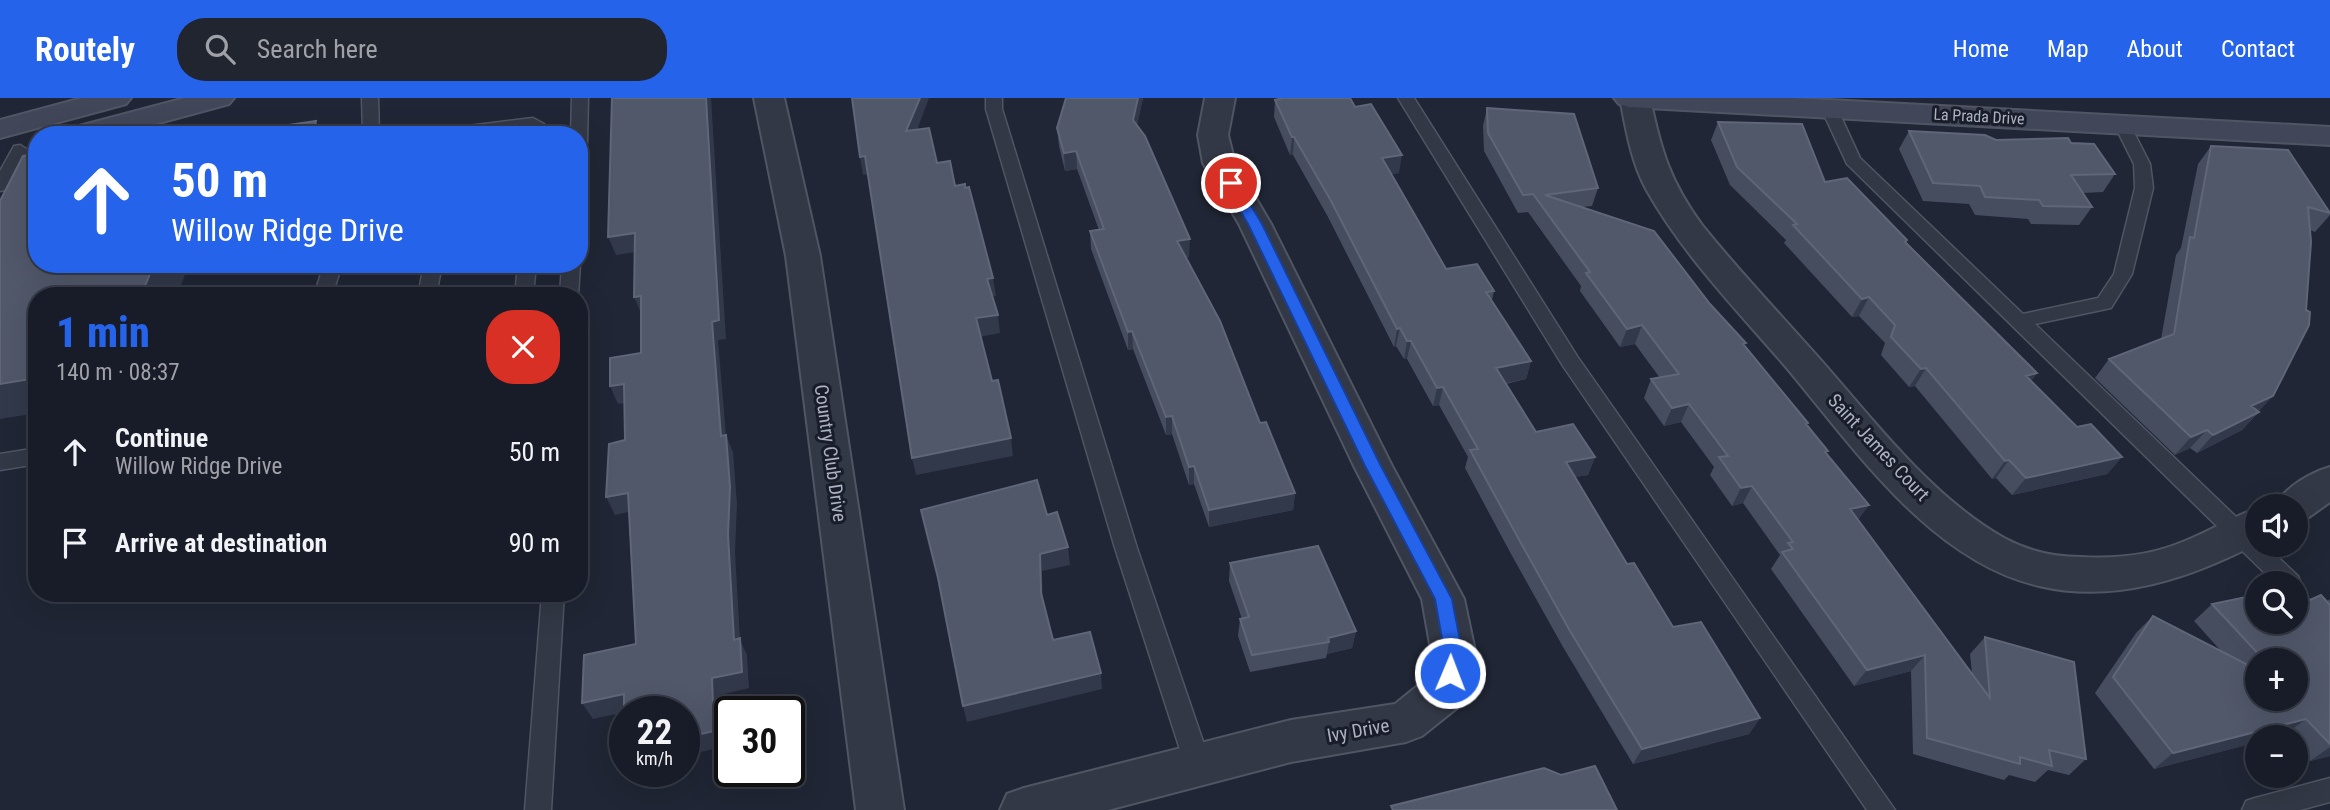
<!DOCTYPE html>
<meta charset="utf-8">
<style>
:root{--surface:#181c28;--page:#212530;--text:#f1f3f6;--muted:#9fa1a8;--line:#363a45;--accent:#2563eb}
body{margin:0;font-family:"Roboto Condensed",sans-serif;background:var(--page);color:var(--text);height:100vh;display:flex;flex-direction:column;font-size:26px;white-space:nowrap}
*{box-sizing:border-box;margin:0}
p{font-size:23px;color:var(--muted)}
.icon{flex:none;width:38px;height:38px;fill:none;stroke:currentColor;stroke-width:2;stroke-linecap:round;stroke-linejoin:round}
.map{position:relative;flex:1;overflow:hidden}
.sheet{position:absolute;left:28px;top:189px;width:560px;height:315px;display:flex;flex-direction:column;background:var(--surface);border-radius:28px;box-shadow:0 7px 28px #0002,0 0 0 2px var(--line)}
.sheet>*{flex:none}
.banner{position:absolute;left:28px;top:28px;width:560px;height:147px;border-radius:28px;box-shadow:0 7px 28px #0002,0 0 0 2px var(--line);background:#2563eb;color:#fff;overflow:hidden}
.fabs{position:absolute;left:2245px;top:396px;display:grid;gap:14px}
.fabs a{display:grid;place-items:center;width:63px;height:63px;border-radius:50%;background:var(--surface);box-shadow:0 7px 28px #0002,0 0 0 2px var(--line);font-size:35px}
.speed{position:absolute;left:609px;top:598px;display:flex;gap:14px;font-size:35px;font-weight:700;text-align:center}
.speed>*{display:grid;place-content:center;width:91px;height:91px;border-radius:50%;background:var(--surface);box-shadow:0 7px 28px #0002,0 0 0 2px var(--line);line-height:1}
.speed small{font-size:18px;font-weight:400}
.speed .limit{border:4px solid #111;border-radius:10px;background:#fff;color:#111}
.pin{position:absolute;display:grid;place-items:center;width:60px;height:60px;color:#fff;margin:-30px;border:4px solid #fff;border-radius:50%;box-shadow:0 2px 7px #0007}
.me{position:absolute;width:77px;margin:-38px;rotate:1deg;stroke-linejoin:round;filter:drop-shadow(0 0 5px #0008)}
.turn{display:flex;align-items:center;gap:24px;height:147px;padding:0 28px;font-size:32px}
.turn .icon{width:91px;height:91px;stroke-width:2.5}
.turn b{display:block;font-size:49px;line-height:60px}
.round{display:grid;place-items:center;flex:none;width:74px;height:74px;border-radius:28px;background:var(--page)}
.head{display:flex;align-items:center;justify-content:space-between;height:119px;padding:0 28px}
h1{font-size:42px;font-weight:800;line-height:52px;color:var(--accent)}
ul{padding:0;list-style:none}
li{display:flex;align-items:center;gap:21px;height:91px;padding:0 28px}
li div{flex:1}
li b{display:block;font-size:26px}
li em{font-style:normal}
header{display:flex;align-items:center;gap:42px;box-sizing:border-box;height:98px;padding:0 35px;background:var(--accent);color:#fff}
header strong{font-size:33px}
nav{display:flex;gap:38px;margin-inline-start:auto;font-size:24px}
.search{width:490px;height:63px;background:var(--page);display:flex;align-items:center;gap:18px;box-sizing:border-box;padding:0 24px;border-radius:28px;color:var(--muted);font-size:26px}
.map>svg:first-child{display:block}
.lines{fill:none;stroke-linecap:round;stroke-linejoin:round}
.service-casing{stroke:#505564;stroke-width:3}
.minor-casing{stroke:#505564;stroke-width:4}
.secondary-casing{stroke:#505564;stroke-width:4}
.service{fill:#333846;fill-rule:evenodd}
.minor{fill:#333846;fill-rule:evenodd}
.secondary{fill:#414759;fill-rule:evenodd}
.wall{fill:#464d5f;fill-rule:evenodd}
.shaded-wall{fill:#32394a}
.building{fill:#51586a;stroke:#5f6678;stroke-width:2}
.route{fill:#2563eb;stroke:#184099;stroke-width:2}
.labels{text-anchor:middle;stroke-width:6;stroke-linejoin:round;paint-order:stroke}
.far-street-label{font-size:16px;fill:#adb2c3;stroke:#191d2a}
.street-label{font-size:19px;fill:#adb2c3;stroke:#191d2a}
</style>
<header>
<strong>Routely</strong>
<div class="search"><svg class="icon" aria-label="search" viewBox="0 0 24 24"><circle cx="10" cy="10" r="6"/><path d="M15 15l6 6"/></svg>Search here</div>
<nav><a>Home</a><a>Map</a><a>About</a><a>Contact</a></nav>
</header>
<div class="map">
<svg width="2330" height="712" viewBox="0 0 2330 712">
<rect width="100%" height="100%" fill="#202635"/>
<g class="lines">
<g class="service-casing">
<path id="service" d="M362,0H378L379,37H363Z
M572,0H588L587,45L579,50V37H571Z
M986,0H1002V11L1137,450L1211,667L1207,675L1198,679L1189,675L1185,667L1115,450L986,11Z
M1398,0H1414L1577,258L1895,712H1867L1563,268Z
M1829,5L1837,10L1860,60L2023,216L2098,200L2114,176L2135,90L2134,66L2114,26L2116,23H2128L2150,66L2153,90L2132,176L2111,210L2035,226L2258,440V446H2264L2298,478L2301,485L2298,492H2296V485H2275L1847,66L1821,10Z
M533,20L544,26L548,37H532L530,30L478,37H428L436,32Z
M20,47L28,52L6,92L0,93V73L14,48Z
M579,165L580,166L578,198H560L562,166Z
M324,166H342L332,198H314Z
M424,166H442L436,198H418Z
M518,166H536L533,198H515Z
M37,350V366L0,372V356Z
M542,495H564L551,712H525Z
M2330,680V704L2300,712H2242L2246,703L2255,700Z"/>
</g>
<g class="minor-casing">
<path id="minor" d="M754,0H784L820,158L904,712H856L786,158Z
M1205,0H1235L1228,37L1235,65L1271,126L1392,368L1464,501L1476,558L1468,592L1462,606L1422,638L1406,644L1291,664L1108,712H1000L1007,696L1024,690L1291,622L1395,606L1426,581L1432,558L1422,501L1354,368L1239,126L1203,65L1198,37Z
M1620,0H1650C1661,53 1670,83 1702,127C1739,173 1779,215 1818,259C1874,322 1930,398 2004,440C2028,453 2053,459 2081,459C2115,461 2153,457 2185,443C2210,433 2232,419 2258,410V445C2191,480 2115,506 2039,488C1927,462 1851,345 1780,262C1733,208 1682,155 1646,91C1631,63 1626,31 1620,0Z
M2330,369V404L2309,419L2296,423V408H2275C2285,389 2310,375 2330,369Z"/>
</g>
<g class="secondary-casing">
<path id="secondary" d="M82,0H131L126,6L0,40V22Z
M185,0H234L229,6L115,37H64L68,31Z
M1614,0H1793L2330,29V47L1629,9L1619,6Z"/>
</g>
<use href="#service" class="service"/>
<use href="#minor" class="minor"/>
<use href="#secondary" class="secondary"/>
</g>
<path class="wall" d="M1143,0L1137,27L1189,159L1186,160L1260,325L1295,395L1293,412L1209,429L1194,386L1189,387L1172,336L1166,337L1133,251L1128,252L1091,151L1090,133L1099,132L1077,71L1065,73L1059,48L1057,30Z
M1278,0H1350L1399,75L1392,76L1446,171L1494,193L1492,202L1531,263L1526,281L1506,286L1536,334L1595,359L1588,377L1575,379L1627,466L1673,529L1760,620L1749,636L1633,666L1563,549L1511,456L1465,370L1468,359L1439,307L1433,308L1407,261H1404L1396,248L1394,249L1328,119L1293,57H1290L1274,19L1275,2L1278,1Z
M1487,10L1598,90L1592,108L1583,109L1745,248L1808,325L1807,327L1828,353L1826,356L1858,422L1972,575L1970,556L1985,539L2086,661L2069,677L2048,672L2035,684L2009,677L2004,682L1913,656L1911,573L1854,588L1771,471L1780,457L1743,405L1732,408L1710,377L1714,369L1681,324L1664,328L1644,300L1651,281L1660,280L1635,246L1620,249L1580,193L1581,188L1528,114L1518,115L1484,53L1483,28Z
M1718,24L1825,84L1906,144L2037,275L2031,283L2077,329L2122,359L2107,376L2012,397L1996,380L1992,381L1915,288L1909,289L1881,257L1885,245L1859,218L1852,219L1784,145L1786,142L1730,87L1711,42Z
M1909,33L1996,42L2071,45L2115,76L2103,94L2082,95L2092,109L2079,127L2031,126L2028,121L1975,117L1969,106L1923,103L1899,51Z
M2211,48L2330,114V117L2315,134L2310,132L2259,314L2242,332L2197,355L2190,350L2175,357L2095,280L2109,261L2161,241L2176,157L2181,150L2198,66Z
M1230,465L1356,533L1352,550L1327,556L1326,560L1250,574L1238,538L1240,521H1242L1229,483Z
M2253,494L2327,503L2330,501V658L2310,663L2296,648V639H2287L2285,637L2258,639V644L2154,671L2095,595L2136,535L2153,518L2221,553L2194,523L2212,506L2247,499ZM2258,562H2296V600H2258Z"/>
<path class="shaded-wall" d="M706,0H711L726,241L718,242L726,337L733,354L737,406L735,454L740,542L747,557L749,590L720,597L722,649L684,658V640L712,580L734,542L721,338L712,224Z
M920,0H929L910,51L906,33Z
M1138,0H1143L1134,40L1133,22Z
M316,23L324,37H312Z
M1292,39H1294L1293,57H1290Z
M1076,53L1077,71L1065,73L1064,55Z
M1402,57L1399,75L1380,78L1382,60Z
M865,58L869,76L863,77L860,59Z
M635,135L642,153L616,157L608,139Z
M1190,141L1189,159L1177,161V143Z
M154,166H189L177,198H141Z
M993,180L996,198L989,199L987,181Z
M641,198L642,217L634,199Z
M1869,199L1859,218L1852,219L1862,201Z
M998,217L1000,235L979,239L976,220Z
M1642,227L1635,246L1620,249L1627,231Z
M1400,230L1396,248L1394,249L1397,231Z
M1132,233L1133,251L1128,252V234Z
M1407,243H1411L1407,261H1404Z
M1531,263L1526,281L1491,288L1496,270Z
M1926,270L1915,288L1909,289L1921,271Z
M2037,275L2024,293L2026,278Z
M37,280V315L0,321V286Z
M624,286L632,304L618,306L610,288Z
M1443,289L1439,307L1433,308L1437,290Z
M2273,298L2242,332L2197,355L2213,337L2251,308Z
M1689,306L1681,324L1664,328L1672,310Z
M1172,318V336L1166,337V319Z
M2207,332L2190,350L2175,357L2191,339Z
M1011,340L1013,358L916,377L912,360Z
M1595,359L1588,377L1560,382L1566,364Z
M2122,359L2107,376L2012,397L2026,380Z
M2009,362L1996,380L1992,381L2005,363Z
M1194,368V386L1189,387V369Z
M1752,388L1743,405L1732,408L1741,390Z
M628,395L637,412L615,417L606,399Z
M1295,395L1293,412L1209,429V412Z
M1869,407L1857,424L1850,411Z
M1068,449L1070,467L1042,473L1043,512L1041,495L1040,456Z
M1356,533L1352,550L1327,556L1329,544L1328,540Z
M1925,557L1911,573L1854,588L1867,572Z
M1101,575L1102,591L967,624L963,608Z
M624,596L634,612L593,621L582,605Z
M1760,620L1749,636L1633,666L1642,651Z
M2306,621L2285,637L2277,639H2258V644L2154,671L2173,655Z
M2330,649V658L2310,663Z"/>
<path class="building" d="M612,0H706L719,222L712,224L721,338L726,337L730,389L728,437L734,542L740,540L742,574L712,580L714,633L684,640V614H625V643L624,644V596L582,605L584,557L636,546L628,395L606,399L609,346L625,342L624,286L610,288V260L641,255V198L634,199L635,135L608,139Z
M852,0H920L906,33L929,30L937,65L950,63L955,88L965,86V90L969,89L993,180L987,181L998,217L976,220L992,283L998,282L1011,340L912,360L865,58L860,59Z
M1066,0H1138L1133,22L1145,38L1190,141L1177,143L1220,223L1260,325L1266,324L1295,395L1209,412L1194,368L1189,369L1172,318L1166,319L1132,233L1128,234L1090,133L1104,131L1076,53L1064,55L1057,30Z
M1283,0H1350L1355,9L1371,6L1402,57L1382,60L1446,171L1477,166L1494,193L1486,194L1531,263L1496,270L1536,334L1573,326L1595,359L1566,364L1627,466L1634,465L1673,529L1701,524L1760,620L1642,651L1570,533L1517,438L1470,352L1478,351L1443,289L1437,290L1411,243H1407L1400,230L1397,231L1330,101L1294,39H1292L1275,2Z
M1487,10L1574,16L1598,90L1545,97L1654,133L1710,206L1746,245L1743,246L1808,325L1806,326L1828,353L1825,354L1869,407L1850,411L1990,600L1985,539L2074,564L2086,661L2049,652L2052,668L2020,659V666L1927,640L1925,557L1867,572L1782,454L1793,451L1788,445L1793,444L1752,388L1741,390L1719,359L1728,358L1689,306L1672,310L1651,281L1679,276L1642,227L1627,231L1586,175L1590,174L1533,96L1523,97L1488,35Z
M316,23L312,37H219Z
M1718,24L1802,26L1825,84L1847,80L1907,142L1905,144L2037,275L2026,278L2077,329L2091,326L2122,359L2026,380L2009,362L2005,363L1926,270L1921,271L1891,239L1895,227L1869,199L1862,201L1793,127L1797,126L1737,69Z
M185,33L183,37H161Z
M1909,33L1985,37L1996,42L2068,40L2071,45L2094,46L2115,76L2071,77L2092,109L2043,108L2039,102L1985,99L1980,88L1933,85Z
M2211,48L2288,52L2330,115L2308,109L2311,144L2306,212L2310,214L2309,227L2273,298L2251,308L2259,314L2213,337L2207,332L2191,339L2109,261L2174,236L2190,139L2194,140Z
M37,56V166H154L141,198H37V280L0,286V103L23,58Z
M1037,382L1047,417L1057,414L1068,449L1040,456L1041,495L1053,542L1090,534L1101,575L963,608L938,480L921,412Z
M1318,448L1356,533L1328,540L1329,544L1252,557L1240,521L1249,519L1230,465Z
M2296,488L2310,502L2321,497L2330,507V646L2306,621L2173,655L2113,579L2153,518L2258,572V600H2296V562H2264L2212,506L2256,497L2253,494L2258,492V523H2296Z
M1595,668L1617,712H1393L1391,708L1544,670L1561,677Z"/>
<path class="route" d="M1231,81L1236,83L1262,126L1381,368L1452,501L1463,558L1456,581L1450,583L1443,581L1441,575L1445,558L1435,501L1365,368L1248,126L1224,85Z"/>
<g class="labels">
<g class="far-street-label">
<text transform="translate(1979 18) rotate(3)" y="6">La Prada Drive</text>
</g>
<g class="street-label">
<text transform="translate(1879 349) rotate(47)" y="7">Saint James Court</text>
<text transform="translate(831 355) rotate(82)" y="7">Country Club Drive</text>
<text transform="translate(1358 632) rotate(-10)" y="7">Ivy Drive</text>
</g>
</g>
</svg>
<div class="fabs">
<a><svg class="icon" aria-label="sound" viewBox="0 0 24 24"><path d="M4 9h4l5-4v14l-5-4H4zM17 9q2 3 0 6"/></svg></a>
<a><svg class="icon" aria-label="search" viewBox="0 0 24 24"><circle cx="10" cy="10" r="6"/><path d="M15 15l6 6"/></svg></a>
<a>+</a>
<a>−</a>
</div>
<div class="speed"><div>22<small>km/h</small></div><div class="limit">30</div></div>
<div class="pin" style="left:1231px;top:85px;background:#d93025"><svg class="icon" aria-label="arrive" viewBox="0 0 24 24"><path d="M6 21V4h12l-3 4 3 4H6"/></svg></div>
<svg class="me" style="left:1450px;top:575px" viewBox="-20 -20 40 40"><circle r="17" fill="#2563eb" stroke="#fff" stroke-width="3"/><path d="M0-11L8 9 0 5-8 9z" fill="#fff"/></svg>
<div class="banner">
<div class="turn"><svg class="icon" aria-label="ahead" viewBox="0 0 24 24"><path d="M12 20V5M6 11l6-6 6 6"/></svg><div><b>50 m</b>Willow Ridge Drive</div></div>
</div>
<section class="sheet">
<div class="head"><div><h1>1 min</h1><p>140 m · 08:37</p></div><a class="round" style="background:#d93025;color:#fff"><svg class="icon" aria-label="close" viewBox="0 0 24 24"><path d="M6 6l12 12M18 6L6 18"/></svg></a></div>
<ul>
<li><svg class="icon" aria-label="ahead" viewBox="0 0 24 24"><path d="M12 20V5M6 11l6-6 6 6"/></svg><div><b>Continue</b><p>Willow Ridge Drive</p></div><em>50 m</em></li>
<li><svg class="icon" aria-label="arrive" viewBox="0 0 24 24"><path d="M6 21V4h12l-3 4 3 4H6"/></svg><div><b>Arrive at destination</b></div><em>90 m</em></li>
</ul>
</section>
</div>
